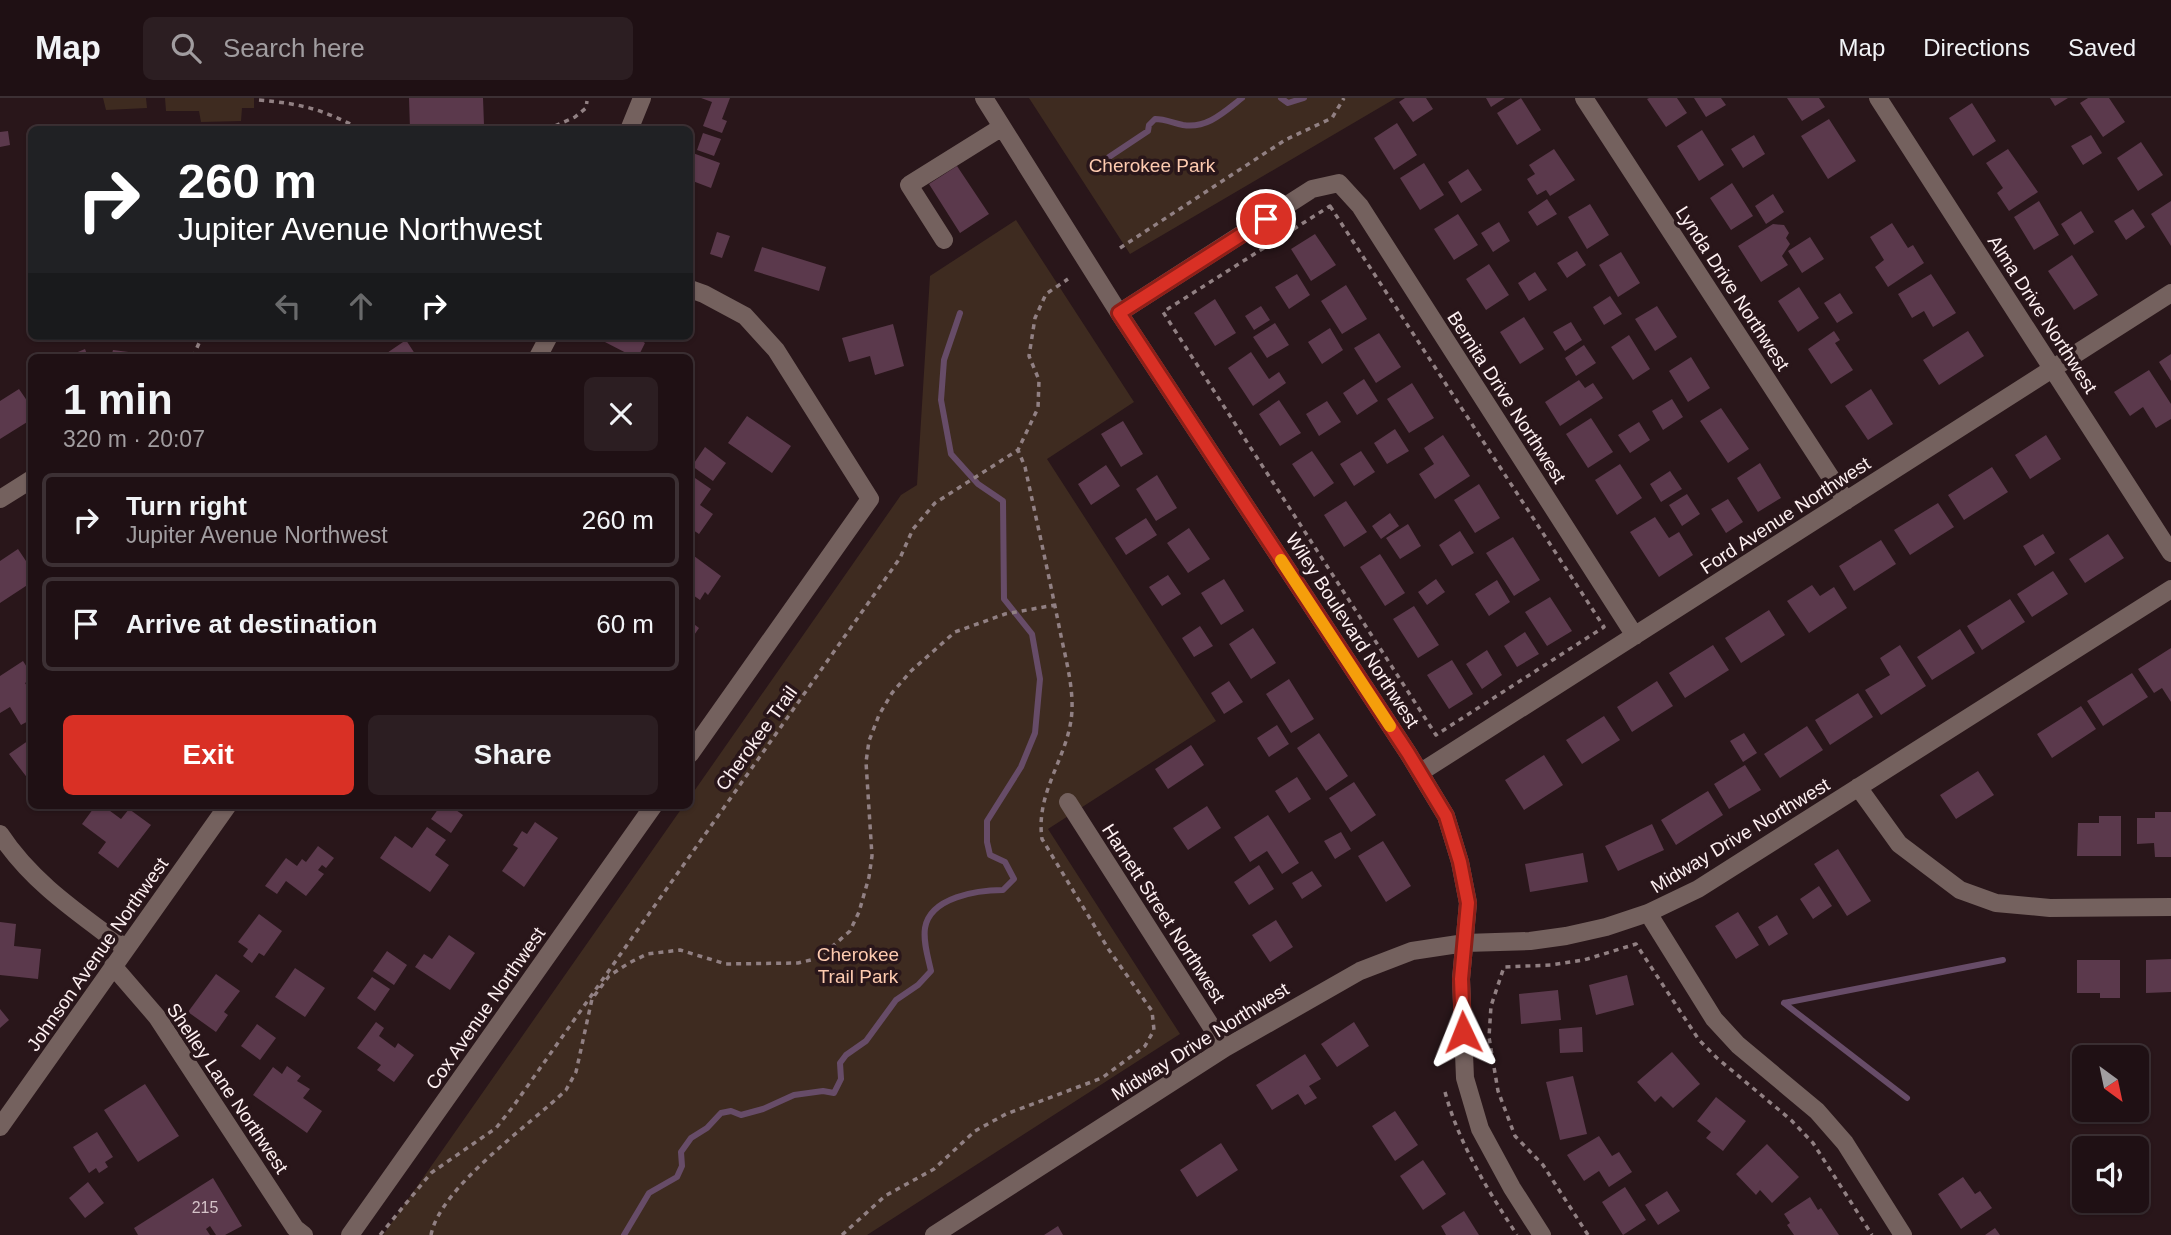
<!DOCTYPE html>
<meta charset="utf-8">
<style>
:root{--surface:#1f1014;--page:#2c1e22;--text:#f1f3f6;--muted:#a19da0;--line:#3c3034;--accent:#d93025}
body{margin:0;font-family:Helvetica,sans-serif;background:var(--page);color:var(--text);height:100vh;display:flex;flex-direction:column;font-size:26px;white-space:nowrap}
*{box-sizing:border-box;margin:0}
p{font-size:23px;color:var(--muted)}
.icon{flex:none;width:38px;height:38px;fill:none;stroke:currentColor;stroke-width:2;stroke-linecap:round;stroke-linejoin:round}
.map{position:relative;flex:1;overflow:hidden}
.sheet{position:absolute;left:28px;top:256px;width:665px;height:455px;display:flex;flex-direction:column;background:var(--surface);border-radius:10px;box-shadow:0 2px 5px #0004,0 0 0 2px var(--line)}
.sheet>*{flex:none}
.guide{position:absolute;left:28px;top:28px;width:665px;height:214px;border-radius:10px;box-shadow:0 2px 5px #0004,0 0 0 2px var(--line);background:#202124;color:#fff;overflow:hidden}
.needle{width:46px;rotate:147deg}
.fabs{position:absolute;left:2072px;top:947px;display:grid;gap:14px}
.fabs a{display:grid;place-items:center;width:77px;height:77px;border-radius:10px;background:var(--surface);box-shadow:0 2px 5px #0004,0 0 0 2px var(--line);font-size:35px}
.pin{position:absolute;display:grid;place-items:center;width:60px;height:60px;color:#fff;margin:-30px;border:4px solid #fff;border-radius:50%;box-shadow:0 2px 7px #0007}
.me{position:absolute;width:77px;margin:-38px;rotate:358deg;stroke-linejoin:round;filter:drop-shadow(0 0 5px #0008)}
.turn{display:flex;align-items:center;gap:24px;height:147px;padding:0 35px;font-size:32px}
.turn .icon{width:91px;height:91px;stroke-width:2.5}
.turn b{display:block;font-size:49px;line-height:60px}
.lanes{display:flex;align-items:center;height:66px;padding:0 35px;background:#0003;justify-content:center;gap:35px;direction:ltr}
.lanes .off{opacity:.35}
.round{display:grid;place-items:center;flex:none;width:74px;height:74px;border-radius:10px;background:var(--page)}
.head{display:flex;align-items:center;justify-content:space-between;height:119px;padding:0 35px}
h1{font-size:42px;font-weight:700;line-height:52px}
.action{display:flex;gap:14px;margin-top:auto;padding:14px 35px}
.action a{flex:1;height:80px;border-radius:10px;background:var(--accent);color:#fff;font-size:28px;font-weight:700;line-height:80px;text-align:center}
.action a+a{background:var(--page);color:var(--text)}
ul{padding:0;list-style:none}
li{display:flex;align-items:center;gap:21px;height:94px;margin:0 14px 10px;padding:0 21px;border:4px solid var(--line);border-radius:10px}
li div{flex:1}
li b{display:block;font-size:26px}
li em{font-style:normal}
header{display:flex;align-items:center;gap:42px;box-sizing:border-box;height:98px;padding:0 35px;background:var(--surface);border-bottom:2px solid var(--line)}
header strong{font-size:33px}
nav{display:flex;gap:38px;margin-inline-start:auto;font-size:24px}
.search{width:490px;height:63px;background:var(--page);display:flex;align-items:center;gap:18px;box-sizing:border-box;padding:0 24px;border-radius:10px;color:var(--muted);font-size:26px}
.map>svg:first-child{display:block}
.green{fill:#3e2b20}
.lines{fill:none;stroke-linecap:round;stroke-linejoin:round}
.stream{stroke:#674c68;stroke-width:6}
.building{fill:#5b394c}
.path{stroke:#918083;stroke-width:3.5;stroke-dasharray:5 5;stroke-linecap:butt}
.minor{stroke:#74615e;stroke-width:18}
.route-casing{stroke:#8d1f18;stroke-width:18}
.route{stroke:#d93025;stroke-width:12}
.slow{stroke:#f59e0b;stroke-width:12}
.labels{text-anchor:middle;stroke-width:7;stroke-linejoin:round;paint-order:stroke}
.number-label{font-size:16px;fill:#d4c2c8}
.park-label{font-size:19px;fill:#fecbb0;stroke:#29161a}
.street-label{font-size:19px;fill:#fdeff1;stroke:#29161a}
</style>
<header>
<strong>Map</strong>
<div class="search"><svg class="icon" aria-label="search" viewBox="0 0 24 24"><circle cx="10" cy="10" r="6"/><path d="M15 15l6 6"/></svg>Search here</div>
<nav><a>Map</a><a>Directions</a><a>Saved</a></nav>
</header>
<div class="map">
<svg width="2171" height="1137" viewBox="0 0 2171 1137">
<rect width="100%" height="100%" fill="#29161a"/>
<path class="green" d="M103,0H146L147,10L106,12Z
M165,0H254V10H242L241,23L201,24L199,13H166Z
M1029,0H1396L1130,156Z
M1016,122L1134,304L1047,361L1216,623L1048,731L1180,936L867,1137H383L684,707H690V699L901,397L917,387L930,178Z"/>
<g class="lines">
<path class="stream" d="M1281,0L1288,5L1304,0
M1109,59L1148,33L1149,27L1155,21C1165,21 1173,25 1183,27C1207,31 1224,14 1242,0
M1784,905L2003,862
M1784,905L1907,1000
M624,1137L649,1095L677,1079L682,1068L681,1054L691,1040L707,1030L721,1015L731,1013L741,1017L763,1011L794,997L823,993L834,995L841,981L840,965L846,957L866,943L896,902L918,887L931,873C928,859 923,844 925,830C930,799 978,792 1003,792L1014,781L1005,764L990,757L987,744V723L1021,669L1035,635L1040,581L1032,536L1004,501L1003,403L978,386L951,356L941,302L944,262L960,215"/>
</g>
<path class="building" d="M409,0H483L484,27L455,29L456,32L441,30L410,31Z
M701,0H730L722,21L727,23L722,35L703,28L712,4Z
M1405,0H1426L1433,11L1413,24L1399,4Z
M1486,0H1505L1491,9Z
M1521,0L1541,32L1517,47L1497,15Z
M1649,0H1677L1687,15L1666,29L1647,1Z
M1694,0H1721L1726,7L1706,19Z
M1787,0H1819L1825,9L1802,23Z
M2050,0H2068L2055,8Z
M2088,0H2109L2125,24L2103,39L2080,5Z
M1972,5L1996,43L1973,58L1949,20Z
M1829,21L1856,63L1828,81L1801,38Z
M1397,25L1417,57L1394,72L1374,40Z
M1702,32L1724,67L1699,83L1677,48Z
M8,33L10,47L0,49V34Z
M703,35L721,41L714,58L697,52Z
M1754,37L1765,56L1743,70L1731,51Z
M2091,37L2102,55L2083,67L2071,48Z
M2141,44L2163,77L2138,93L2117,60Z
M1554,51L1575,82L1550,98L1546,92L1537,97L1527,81L1535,76L1529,67Z
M2008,51L2038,94L2009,113L1997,95L2003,90L1986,65Z
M690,54L720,65L711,90L690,82Z
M1424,65L1444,97L1420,112L1400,80Z
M957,68L989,116L960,135L929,86Z
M1468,71L1482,92L1461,105L1448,84Z
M1732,85L1753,118L1731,132L1710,100Z
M1773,96L1784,114L1766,126L1755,108Z
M1547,101L1557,116L1537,128L1528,114Z
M2039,103L2059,137L2034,152L2014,119Z
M2171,103V148L2151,116Z
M1590,106L1609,137L1587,151L1568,119Z
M2133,111L2145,129L2126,142L2114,123Z
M2081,113L2094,134L2074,147L2061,126Z
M1458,116L1478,147L1454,162L1434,131Z
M1499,124L1510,143L1493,154L1481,135Z
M1892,125L1908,150L1913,147L1924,165L1888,189L1875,169L1884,162L1870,139Z
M1773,126L1784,127L1789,135L1786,140L1790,146L1782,158L1788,167L1761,184L1738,148Z
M717,134L730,138L722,160L710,156Z
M1315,136L1336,167L1311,183L1291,151Z
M1810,139L1824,161L1802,175L1788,153Z
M762,149L826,169L819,193L754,173Z
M1577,153L1586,167L1567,180L1557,165Z
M1621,154L1640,185L1618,199L1599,167Z
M2072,157L2098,197L2074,212L2048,173Z
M1489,166L1509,197L1486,212L1466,181Z
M1535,174L1547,192L1529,203L1518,185Z
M1297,176L1310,197L1289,211L1275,189Z
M1931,176L1956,215L1933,229L1924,213L1912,220L1898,196Z
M1346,187L1367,221L1342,236L1321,203Z
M1799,189L1819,220L1798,234L1778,203Z
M1840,195L1853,215L1837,225L1824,205Z
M1610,198L1622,216L1604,227L1593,209Z
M1215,201L1236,235L1215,248L1194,215Z
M1261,208L1270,222L1254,232L1245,218Z
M1657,208L1677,239L1655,253L1635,221Z
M1524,219L1544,251L1520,266L1500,234Z
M1571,224L1582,242L1565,253L1553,234Z
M1275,225L1289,247L1267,260L1253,239Z
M893,226L904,268L875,277L870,258L849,264L842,240Z
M1330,230L1343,252L1322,266L1308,244Z
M1834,233L1840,242L1835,245L1853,272L1831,286L1808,251Z
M1968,233L1984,258L1939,287L1923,262Z
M1379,235L1401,269L1376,285L1354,250Z
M1629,237L1650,271L1633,282L1611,249Z
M605,238H635L645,245L638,259H634L603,243Z
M406,242L417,259H385L384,257Z
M1584,247L1596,265L1576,278L1565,260Z
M85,251L88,259H66Z
M113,252L152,257L151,259H111Z
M1251,254L1269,281L1279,274L1286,285L1253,308L1228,270Z
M2171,256V283L2159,264Z
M1691,259L1710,290L1688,304L1669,273Z
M2149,272L2171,306V321L2156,330L2143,309L2130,318L2114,294Z
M1364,281L1378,303L1357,317L1343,295Z
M1579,282L1585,290L1593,285L1603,300L1560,328L1545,304Z
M1412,285L1434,320L1409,335L1387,301Z
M19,291L32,310V321L0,341V303Z
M1871,291L1893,326L1868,342L1845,308Z
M1672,301L1683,319L1663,332L1652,313Z
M1279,302L1301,335L1280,348L1259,316Z
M1327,303L1341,324L1319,338L1306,316Z
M1721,310L1749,351L1728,365L1700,323Z
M747,318L791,348L772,375L728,345Z
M1591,320L1613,354L1588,370L1566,336Z
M1123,323L1143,356L1121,369L1101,336Z
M1639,324L1650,342L1630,355L1618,337Z
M1395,331L1409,353L1387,366L1374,345Z
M1443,337L1470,378L1435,401L1419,376L1434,366L1424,350Z
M2046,337L2061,361L2030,381L2015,357Z
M705,349L726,365L713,383L692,368Z
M1312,353L1334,385L1314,399L1292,366Z
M1361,353L1375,374L1354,388L1340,366Z
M1760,365L1781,400L1758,414L1737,380Z
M1620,366L1642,400L1617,417L1595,382Z
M1106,367L1120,388L1091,407L1078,386Z
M1992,369L2008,394L1964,422L1948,397Z
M1670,373L1682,391L1661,404L1650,386Z
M1157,377L1177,410L1156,423L1136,391Z
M695,380L711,391L700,407L713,416L699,436L690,430V388Z
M1479,386L1500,420L1475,435L1454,402Z
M1687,396L1700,416L1682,428L1669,407Z
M1728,401L1743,424L1726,435L1711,411Z
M1346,403L1367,434L1344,449L1324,417Z
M1938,405L1954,429L1910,457L1894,432Z
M1390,415L1399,428L1381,441L1372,428Z
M1655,419L1669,440L1679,434L1693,457L1659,479L1630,434Z
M1146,420L1157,437L1126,457L1115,440Z
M1408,426L1421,448L1400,461L1386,440Z
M1189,430L1210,461L1188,475L1167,445Z
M1460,433L1474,455L1452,468L1439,447Z
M2043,436L2055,455L2035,468L2023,448Z
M2108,436L2124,460L2085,485L2069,461Z
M1513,439L1540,482L1514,498L1486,455Z
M1881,442L1896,466L1854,493L1839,468Z
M18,451L32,472V484L0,505V463Z
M690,455L721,478L708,497L705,494L700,502L690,495Z
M1380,456L1405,495L1385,508L1360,469Z
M2053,473L2068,496L2032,519L2017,496Z
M1168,477L1181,496L1162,508L1149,489Z
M1224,481L1244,513L1221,527L1201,495Z
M1436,481L1445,494L1427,507L1418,494Z
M1497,482L1510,504L1489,518L1475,496Z
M1812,487L1820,498L1834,489L1847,510L1809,535L1787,503Z
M1550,499L1572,533L1547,548L1525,514Z
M2010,501L2025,524L1982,552L1967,528Z
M1414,508L1439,547L1418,560L1393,521Z
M1769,512L1785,537L1741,565L1725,540Z
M690,523L699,530L690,543Z
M1200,528L1213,548L1194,559L1182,540Z
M1253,530L1276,565L1251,581L1229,546Z
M1960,531L1975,555L1932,582L1917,559Z
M1525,534L1539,556L1517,569L1504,548Z
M1713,547L1729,572L1685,600L1669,575Z
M1900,547L1926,588L1881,617L1865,592L1890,577L1880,560Z
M2171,550V604L2162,590L2154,595L2138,571Z
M1487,552L1502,577L1482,591L1466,566Z
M1452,562L1473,596L1449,611L1427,577Z
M23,563L32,577V581L25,585L32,595V621L21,627L10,609L0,615V578Z
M2132,575L2148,599L2103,628L2087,603Z
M1289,581L1314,621L1291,635L1266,596Z
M1229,583L1243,604L1224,616L1211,595Z
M1657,583L1673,608L1632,634L1617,609Z
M1858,595L1873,619L1830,647L1815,622Z
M2081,608L2096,631L2052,660L2037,636Z
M1604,618L1620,642L1582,666L1566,642Z
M1277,627L1289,646L1269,659L1257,640Z
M1807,628L1823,652L1780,680L1764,656Z
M1319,635L1348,678L1326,693L1297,650Z
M1744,635L1757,655L1743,664L1730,643Z
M32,640V686L9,656Z
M1191,647L1204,667L1168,691L1155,671Z
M1544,657L1563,687L1524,712L1505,682Z
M1745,667L1761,692L1729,711L1714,686Z
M1978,673L1994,697L1956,721L1940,697Z
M1297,679L1311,701L1289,715L1275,693Z
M1354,684L1376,717L1351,734L1329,700Z
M1708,693L1723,717L1676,747L1661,722Z
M96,707H102L121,721L129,711L151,727L118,770L98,755L106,744L82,726Z
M441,707H449L463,717L451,735L431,721Z
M1207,708L1221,730L1188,752L1173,730Z
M2155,714H2171V759H2155L2154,745L2137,746V720H2155Z
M1268,717L1299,765L1282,776L1267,753L1250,764L1234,739Z
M2099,718H2121V758H2077L2078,725H2099Z
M535,724L558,740L524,789L502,773L518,750L513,747L522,733L527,736Z
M1652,726L1664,752L1618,773L1605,748Z
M427,729L446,742L435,757L449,767L430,794L380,760L395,738L412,750Z
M1341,734L1351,751L1335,761L1324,743Z
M1383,743L1411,788L1386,804L1358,758Z
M318,748L334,760L326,770L322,767L318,772L324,776L306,798L286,783L277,796L265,788L286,760L297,768L302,761L306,764Z
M1838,751L1871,803L1847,818L1814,766Z
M1583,755L1588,784L1530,794L1525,766Z
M1259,767L1274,791L1249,807L1234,784Z
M1312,773L1322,788L1302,801L1292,785Z
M1819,788L1832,808L1813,821L1800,801Z
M1738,814L1759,847L1736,861L1715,828Z
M259,816L282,833L264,858L259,855L252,865L243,858L248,851L238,844Z
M1777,817L1788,836L1769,848L1758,829Z
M1276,822L1293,849L1270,864L1252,837Z
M0,824L16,826L14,848L41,851L38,881L0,877Z
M449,837L475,855L450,892L415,869L424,856L432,861Z
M387,853L407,867L394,887L373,873Z
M2171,861V894L2146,895V862Z
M2077,862H2120V900H2100V895H2077Z
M295,870L325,890L305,919L275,899Z
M216,876L240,893L224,914L228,917L216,934L188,914Z
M1627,877L1634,907L1596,917L1589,887Z
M372,879L390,891L375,913L357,900Z
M1558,892L1561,922L1521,926L1519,896Z
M0,911L9,922L0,930Z
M376,924L384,930L379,938L395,950L398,945L414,957L394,984L377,972L381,967L357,950Z
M1354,924L1369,948L1337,969L1321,946Z
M257,926L276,940L260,962L241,948Z
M1582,929L1583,954L1560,955L1559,931Z
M1672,954L1700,986L1673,1010L1661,998L1655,1004L1637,984Z
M1305,956L1321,981L1309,988L1317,1000L1305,1007L1298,996L1272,1012L1256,987Z
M287,968L301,978L297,983L310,991L303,1000L322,1013L307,1035L253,997L273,969L282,976Z
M1573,978L1587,1036L1560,1042L1546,984Z
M145,986L179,1038L138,1064L104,1012Z
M1716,999L1746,1023L1723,1053L1706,1040L1711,1034L1697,1023Z
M1395,1013L1418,1047L1395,1063L1372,1028Z
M97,1034L113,1059L105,1064L108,1069L99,1075L96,1070L89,1075L73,1049Z
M1599,1038L1612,1058L1619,1054L1632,1074L1609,1089L1599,1073L1584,1083L1567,1057Z
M1221,1045L1238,1072L1197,1099L1180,1072Z
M1767,1046L1799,1079L1772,1105L1760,1092L1756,1097L1736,1076Z
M1423,1062L1446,1096L1423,1112L1400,1078Z
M1963,1079L1975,1096L1980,1093L1992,1110L1961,1131L1938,1096Z
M213,1080L242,1128L225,1137H216L210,1128L206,1131L210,1137H138L134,1130Z
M88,1084L104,1105L85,1120L69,1100Z
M1625,1089L1646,1122L1623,1137L1602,1104Z
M1667,1093L1680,1113L1658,1127L1645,1107Z
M1810,1099L1818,1112L1821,1110L1839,1137H1794L1787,1127L1790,1125L1784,1116Z
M1464,1113L1479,1137H1446L1441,1128Z
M1058,1128L1063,1137H1044Z
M1995,1130L2000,1137H1985Z"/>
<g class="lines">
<path class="path" d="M259,2C303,6 322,11 362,32
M546,32L575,19L586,10L587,3
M1330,108L1604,529L1436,637L1163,214Z
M1120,150L1285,42L1332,20L1344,0
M193,259L202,238
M1445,994C1459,1046 1487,1091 1517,1137
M380,1137L431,1075L496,1030L512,1010L900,460L913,431L935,405L1018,352L1038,310L1039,282L1029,258L1035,220L1046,196L1068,181
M431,1137C440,1089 530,1027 566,992L576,974L592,901L609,878L629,865L647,856L680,852L726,866L798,865L819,860L850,833L859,814L869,779L872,758L866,664L869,643L879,617L892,595L911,573L955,534L1005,516L1055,507
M842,1137L885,1098L934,1071L975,1033L1006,1016L1102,980L1145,948L1154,932L1152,913L1109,852L1042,741C1035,692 1070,658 1072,612C1073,586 1065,558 1060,533C1049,478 1037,424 1025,369L1018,352
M1588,1137L1543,1067L1515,1038L1498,993L1489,939L1491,908L1504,869L1551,867L1584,862L1636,846L1699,942L1717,960L1791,1022L1813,1045L1872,1137"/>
<path class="minor" d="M984,0L1119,215L1408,655L1446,718L1460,764L1468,805L1461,881L1465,980L1480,1031L1512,1090L1542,1137
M1584,0L1846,403
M1878,0L2171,455
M629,32L642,0
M944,142L909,87L1002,29
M690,191L704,196L745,218L776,252L870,401L690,656
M1119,215L1312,91L1339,85L1360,108L1635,538
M538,259L549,238
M0,401L32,381
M1421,674L2171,195
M1858,689L1899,746L1960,792L1996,805L2050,810L2171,809
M1068,704L1225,950
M0,736C32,785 80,816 125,850
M1648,815L1714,921L1738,947L1817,1013L1845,1045L1903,1137
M113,868L157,919L295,1130L304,1137
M0,1029L228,707
M350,1137L654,707
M934,1137L1225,950L1360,873L1412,853L1465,845L1530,843L1566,838L1606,829L1648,815L1698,791L2171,491"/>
</g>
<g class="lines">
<g class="route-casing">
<path id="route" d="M1266,121L1119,215L1408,655L1446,718L1460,764L1468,805L1461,881L1463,934"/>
</g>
<use href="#route" class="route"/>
<path class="slow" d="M1281,462L1390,628"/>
</g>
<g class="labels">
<g class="number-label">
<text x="205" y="1115">215</text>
</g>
<g class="park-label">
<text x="1152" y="74">Cherokee Park</text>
<text x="858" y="863">Cherokee<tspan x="858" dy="22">Trail Park</tspan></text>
</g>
<g class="street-label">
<text transform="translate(1733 190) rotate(57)" y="7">Lynda Drive Northwest</text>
<text transform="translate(2043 216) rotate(57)" y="7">Alma Drive Northwest</text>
<text transform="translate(1507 299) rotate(57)" y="7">Bernita Drive Northwest</text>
<text transform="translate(1785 417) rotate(-33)" y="7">Ford Avenue Northwest</text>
<text transform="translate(1353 532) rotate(57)" y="7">Wiley Boulevard Northwest</text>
<text transform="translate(756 640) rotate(-54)" y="7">Cherokee Trail</text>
<text transform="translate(1740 737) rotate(-31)" y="7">Midway Drive Northwest</text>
<text transform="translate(1164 815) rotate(57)" y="7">Harnett Street Northwest</text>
<text transform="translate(97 856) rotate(-55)" y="7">Johnson Avenue Northwest</text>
<text transform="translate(485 910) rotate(-55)" y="7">Cox Avenue Northwest</text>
<text transform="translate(1200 943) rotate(-32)" y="7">Midway Drive Northwest</text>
<text transform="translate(228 990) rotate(56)" y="7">Shelley Lane Northwest</text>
</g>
</g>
</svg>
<div class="fabs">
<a><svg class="needle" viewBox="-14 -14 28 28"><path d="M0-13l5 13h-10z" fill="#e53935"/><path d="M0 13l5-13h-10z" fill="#a19da0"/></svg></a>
<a><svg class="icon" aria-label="sound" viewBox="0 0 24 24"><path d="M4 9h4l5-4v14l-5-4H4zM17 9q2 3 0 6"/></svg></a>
</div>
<div class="pin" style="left:1266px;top:121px;background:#d93025"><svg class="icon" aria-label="arrive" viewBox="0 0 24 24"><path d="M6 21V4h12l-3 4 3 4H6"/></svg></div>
<svg class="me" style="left:1463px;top:934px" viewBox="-20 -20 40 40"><path d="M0-17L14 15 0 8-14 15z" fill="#d93025" stroke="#fff" stroke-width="4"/></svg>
<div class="guide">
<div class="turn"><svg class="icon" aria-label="right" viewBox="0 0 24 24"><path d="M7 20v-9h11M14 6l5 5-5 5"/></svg><div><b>260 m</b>Jupiter Avenue Northwest</div></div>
<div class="lanes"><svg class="icon off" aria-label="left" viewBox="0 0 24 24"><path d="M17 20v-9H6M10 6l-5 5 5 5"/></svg><svg class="icon off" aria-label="ahead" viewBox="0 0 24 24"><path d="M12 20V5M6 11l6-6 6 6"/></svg><svg class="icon" aria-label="right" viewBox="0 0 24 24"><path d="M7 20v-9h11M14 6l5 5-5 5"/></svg></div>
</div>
<section class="sheet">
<div class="head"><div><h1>1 min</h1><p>320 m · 20:07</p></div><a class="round"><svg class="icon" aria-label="close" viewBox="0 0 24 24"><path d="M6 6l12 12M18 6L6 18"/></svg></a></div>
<ul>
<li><svg class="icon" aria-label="right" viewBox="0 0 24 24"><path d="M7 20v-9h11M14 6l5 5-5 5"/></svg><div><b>Turn right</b><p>Jupiter Avenue Northwest</p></div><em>260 m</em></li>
<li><svg class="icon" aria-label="arrive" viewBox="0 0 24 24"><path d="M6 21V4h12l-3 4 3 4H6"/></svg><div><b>Arrive at destination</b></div><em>60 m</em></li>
</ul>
<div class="action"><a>Exit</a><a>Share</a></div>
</section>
</div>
